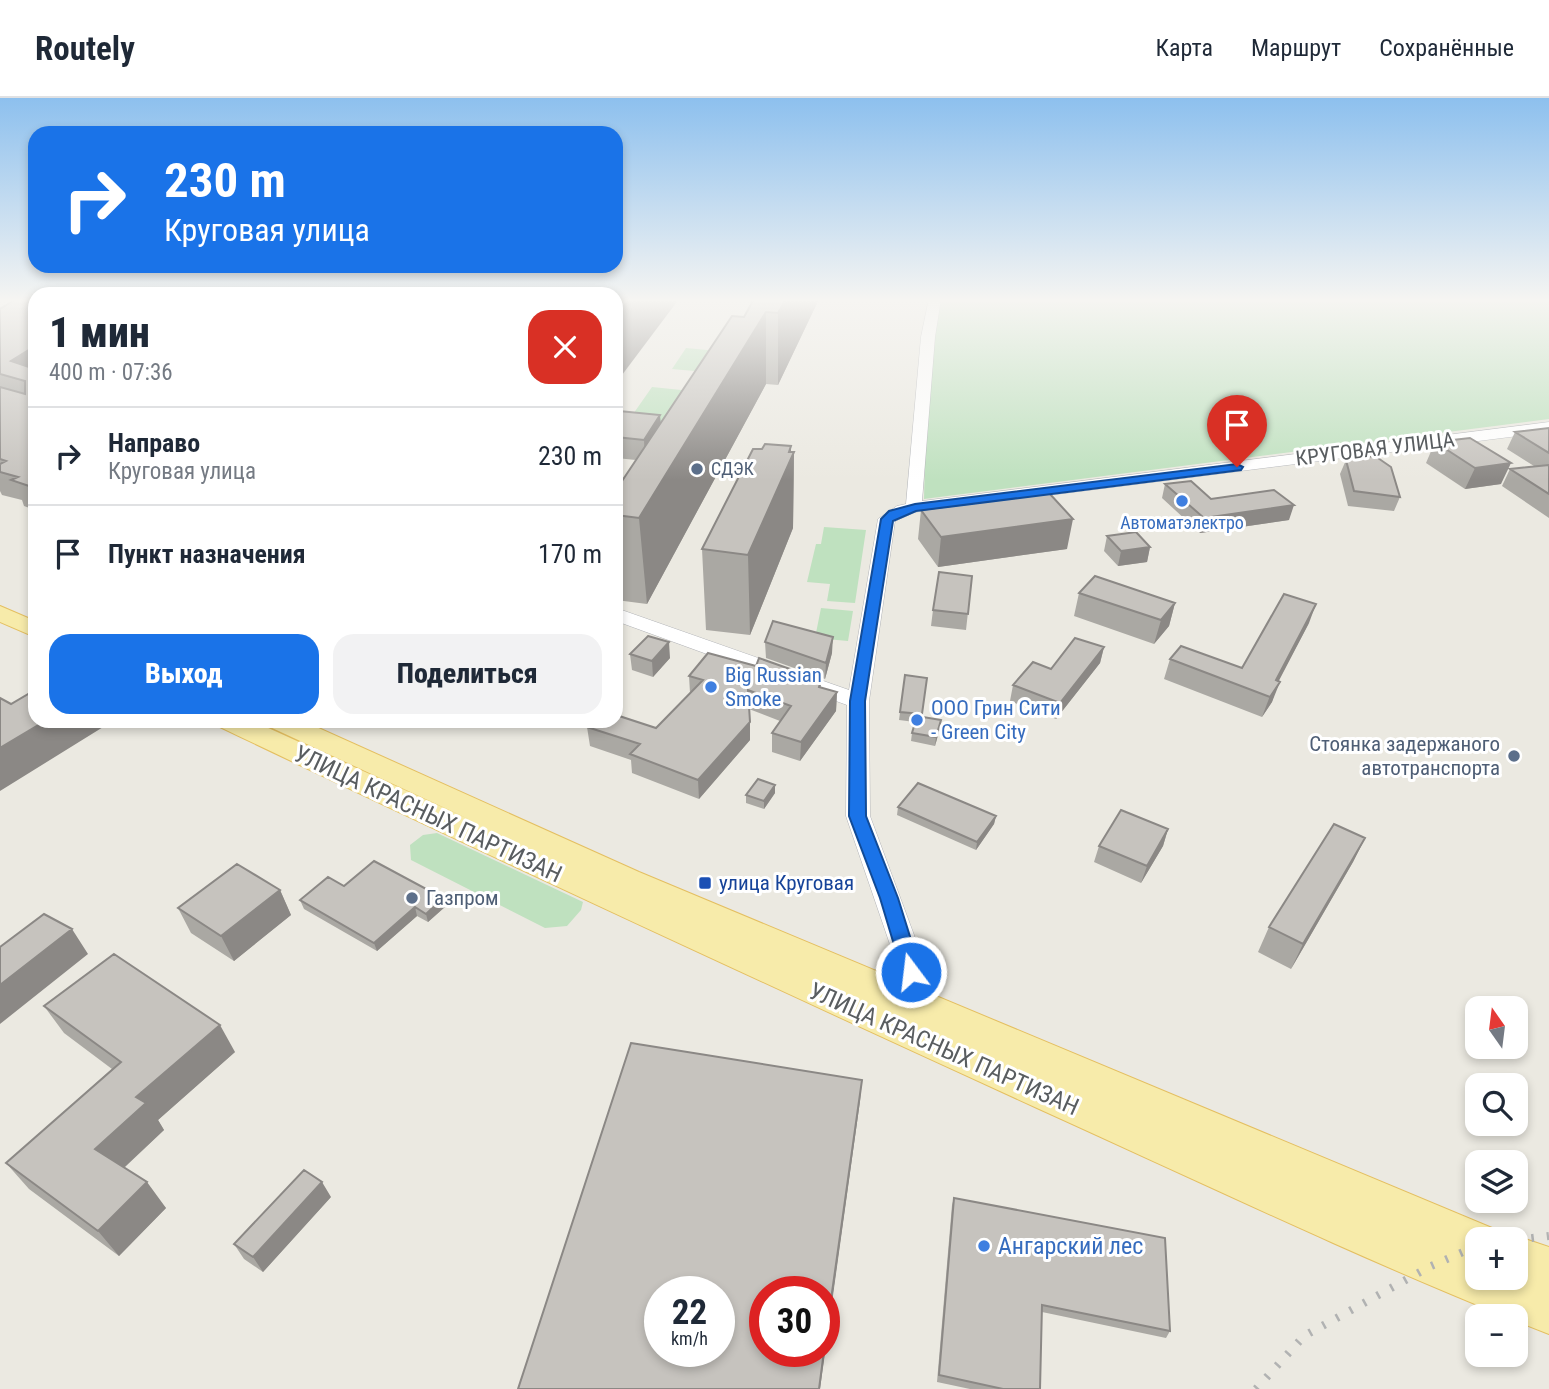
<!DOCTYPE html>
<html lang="ru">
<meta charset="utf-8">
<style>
:root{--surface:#fff;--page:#f2f2f3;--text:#1f2937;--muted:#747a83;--line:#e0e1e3;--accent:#1a73e8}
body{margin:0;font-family:"Roboto Condensed",sans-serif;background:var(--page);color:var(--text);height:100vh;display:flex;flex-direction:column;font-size:26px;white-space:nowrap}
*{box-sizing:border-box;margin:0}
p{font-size:23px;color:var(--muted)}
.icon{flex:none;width:38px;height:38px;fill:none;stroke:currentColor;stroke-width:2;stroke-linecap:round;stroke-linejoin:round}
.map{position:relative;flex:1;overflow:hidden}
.side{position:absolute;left:28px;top:189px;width:595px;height:441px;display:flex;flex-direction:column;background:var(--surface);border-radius:21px;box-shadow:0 4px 10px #0003}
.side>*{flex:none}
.hud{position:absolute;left:28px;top:28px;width:595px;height:147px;border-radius:21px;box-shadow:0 4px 10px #0003;background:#1a73e8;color:#fff;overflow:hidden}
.needle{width:46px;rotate:346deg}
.fabs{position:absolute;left:1465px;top:898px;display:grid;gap:14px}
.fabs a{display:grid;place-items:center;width:63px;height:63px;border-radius:14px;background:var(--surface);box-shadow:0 4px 10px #0003;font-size:35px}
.speed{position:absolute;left:644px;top:1178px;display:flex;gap:14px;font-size:35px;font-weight:700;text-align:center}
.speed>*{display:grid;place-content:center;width:91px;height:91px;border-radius:50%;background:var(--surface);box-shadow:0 4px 10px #0003;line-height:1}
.speed small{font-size:18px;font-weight:400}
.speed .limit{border:10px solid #d22;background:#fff;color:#111}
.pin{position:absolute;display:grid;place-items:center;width:60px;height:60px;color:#fff;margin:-72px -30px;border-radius:50% 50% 50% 0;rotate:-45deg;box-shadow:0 0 7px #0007}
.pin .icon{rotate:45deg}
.me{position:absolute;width:77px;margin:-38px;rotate:345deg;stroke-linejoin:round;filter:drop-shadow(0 0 5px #0008)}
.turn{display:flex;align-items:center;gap:24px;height:147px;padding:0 21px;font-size:32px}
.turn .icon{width:91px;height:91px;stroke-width:2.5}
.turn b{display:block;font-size:49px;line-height:60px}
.round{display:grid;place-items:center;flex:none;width:74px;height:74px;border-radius:21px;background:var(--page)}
.headline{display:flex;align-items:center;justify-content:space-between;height:119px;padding:0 21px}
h1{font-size:42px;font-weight:800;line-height:52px}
.cta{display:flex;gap:14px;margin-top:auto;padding:14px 21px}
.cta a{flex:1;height:80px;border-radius:21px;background:var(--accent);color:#fff;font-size:28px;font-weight:800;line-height:80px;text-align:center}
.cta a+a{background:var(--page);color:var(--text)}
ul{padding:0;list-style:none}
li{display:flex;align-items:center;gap:21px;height:98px;padding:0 21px;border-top:2px solid var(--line)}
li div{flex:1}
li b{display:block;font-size:26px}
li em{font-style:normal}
header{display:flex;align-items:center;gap:42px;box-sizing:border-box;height:98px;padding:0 35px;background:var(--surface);border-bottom:2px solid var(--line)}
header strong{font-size:33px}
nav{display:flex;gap:38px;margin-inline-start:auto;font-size:24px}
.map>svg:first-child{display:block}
.green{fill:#bfe1bf}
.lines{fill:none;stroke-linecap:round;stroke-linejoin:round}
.minor-casing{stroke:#b1b3b7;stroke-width:1}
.major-casing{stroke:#e4bf61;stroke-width:2}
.minor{fill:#fff;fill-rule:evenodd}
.major{fill:#f7ebaa;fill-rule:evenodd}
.rail{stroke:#b1b2b2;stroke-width:8;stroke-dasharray:2.5 13;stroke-linecap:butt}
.wall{fill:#aaa8a3}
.shaded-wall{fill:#8b8885}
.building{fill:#c6c3be;stroke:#8b8885;stroke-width:2;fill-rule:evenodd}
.route{fill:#1a73e8;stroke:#114b97;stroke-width:2}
.service-dot{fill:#5c6f8a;stroke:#fff;stroke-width:2.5}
.shop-dot{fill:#3f7fe0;stroke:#fff;stroke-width:2.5}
.transit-dot{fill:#1a4fb4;stroke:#fff;stroke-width:2.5}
.labels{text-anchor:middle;stroke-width:6;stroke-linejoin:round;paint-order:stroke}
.far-service-label{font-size:18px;fill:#4e5e75;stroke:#fff;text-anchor:start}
.far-shop-label{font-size:18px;fill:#366cbe;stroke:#fff}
.street-label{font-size:21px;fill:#595d60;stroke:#fff}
.shop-label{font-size:21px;fill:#366cbe;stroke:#fff;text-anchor:start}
.service-label{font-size:21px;fill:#4e5e75;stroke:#fff;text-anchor:end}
.transit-label{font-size:21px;fill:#164399;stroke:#fff;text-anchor:start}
.near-street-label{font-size:24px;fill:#595d60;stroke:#fff}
.near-shop-label{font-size:24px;fill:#366cbe;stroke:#fff;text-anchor:start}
</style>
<header>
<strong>Routely</strong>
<nav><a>Карта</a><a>Маршрут</a><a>Сохранённые</a></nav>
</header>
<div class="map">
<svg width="1549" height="1291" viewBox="0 0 1549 1291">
<rect width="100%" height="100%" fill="#ebe9e1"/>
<path class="green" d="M929,201H1549V321L924,401Z
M686,250L718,253L705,274L672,271Z
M652,289L691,293L665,333L624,329Z
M824,429L866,432L855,505L827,503L830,486L807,484L816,446H821Z
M821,510L853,513L848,543L815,540Z
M437,735L583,804L581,812L567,828L545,830L411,762L410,747L423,737Z"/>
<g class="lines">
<g class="minor-casing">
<path id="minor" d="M929,201H941L935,239L922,403L1549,324V334L915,414L895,423L869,603L870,718L924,864C926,879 922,897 915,910L905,914L895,910C888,896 897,880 896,864L846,718L847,607L616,523V510L849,592L878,421L897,408L906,406L921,239Z"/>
</g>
<g class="major-casing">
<path id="major" d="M0,508L35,523V539L0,524Z
M216,623H253L473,723L270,629L266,623H303L639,774L1492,1130L1497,1141H1477V1180H1516V1141H1508L1516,1138L1549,1149V1236L1516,1223V1218H1504C1346,1154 1192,1080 1037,1010C764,885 491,759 220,629Z"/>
</g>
<use href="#minor" class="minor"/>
<use href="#major" class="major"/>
<path class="rail" d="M1516,1142L1549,1138
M1256,1291L1304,1238L1431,1168L1477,1148"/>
</g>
<path class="wall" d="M35,201V412L24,408L22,402L2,397L0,393V211Z
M819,201L778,287L766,286L647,506L616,502V392L636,362L616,360V317L661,324L744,219Z
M1549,330V420L1502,388L1510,371L1534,368L1507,351L1515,334Z
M1435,344L1501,386L1465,391L1426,365Z
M794,354L793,430L750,537L706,532L702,451Z
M1346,362L1400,399L1394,413L1348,408L1340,376Z
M1165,386L1211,401L1289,422L1200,435L1162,400Z
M921,412L1067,451L938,469L918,441Z
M1107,438L1150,449L1147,464L1118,468L1104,453Z
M972,478L966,532L931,528L933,512Z
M1079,495L1175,505L1169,528L1154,546L1074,518Z
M1309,525L1278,583L1272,604L1262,619L1164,581L1170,561L1242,570Z
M765,544L832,555L825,581L766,560Z
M1104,549L1100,565L1056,621L1010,603L1013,587Z
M630,556L670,560L653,579L632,572Z
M756,568L821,582V590L837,594L836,613L800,663L772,654V635L780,623L749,611L750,642L699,701L632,675L631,662L590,648L587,629L656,630L690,595L689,578Z
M905,577L927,580L922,619L940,630L935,648L911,643L912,635L915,624L899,622Z
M775,695L764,711L746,705V697Z
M898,709L996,718L994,726L976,752L897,717Z
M1168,731L1163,748L1141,785L1094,764L1099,748Z
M1365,740L1353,764L1291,871L1258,854L1269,829Z
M344,788L443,800L446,808L428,824L417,818L377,853L304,811L300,802Z
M280,792L291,817L234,863L191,835L178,810Z
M44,908L235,954L158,1022L164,1032L124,1070L166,1110L119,1158L29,1091L6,1065L112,971L64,935Z
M331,1099L263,1174L244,1161L234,1146Z
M954,1100L1170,1233L1166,1240L1042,1214L1040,1291H970L937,1284L952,1107Z"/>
<path class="shaded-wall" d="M630,201H679L619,281V287L616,291V218Z
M786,201H819L778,287V215Z
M766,214V286L647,506L639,420Z
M35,248V278L11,263Z
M660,317L662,337L645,363L644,342Z
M791,348V360L794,354L793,430L750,537L748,457Z
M1511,365L1501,386L1465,391L1475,370Z
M1294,407L1289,422L1200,435L1204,420Z
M1073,421L1067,451L938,469L941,439Z
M1150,449L1147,464L1118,468L1121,453Z
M1175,505L1169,528L1154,546L1161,522Z
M1316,506L1309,525L1272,596L1280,584L1272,604L1262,619L1276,582Z
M833,539L832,555L825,581L826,565Z
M669,544L670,560L653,579L652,563Z
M1104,549L1100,565L1056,621L1060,605Z
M837,594L836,613L800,663L801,644Z
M941,622L940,630L935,648L936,639Z
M45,623H106L108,626L0,693V650Z
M750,624V642L699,701L698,682Z
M775,687V695L764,711V703Z
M996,718L994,726L976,752L977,744Z
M1168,731L1163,748L1141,785L1147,768Z
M1365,740L1353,764L1291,871L1303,846Z
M280,792L291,817L234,863L221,838Z
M443,800L446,808L428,824L426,816Z
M415,809L417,818L377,853L374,845Z
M72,831L88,856L0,926V887Z
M220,927L235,954L158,1022L164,1032L116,1077L95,1051L136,999Z
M862,982L860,1003L820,1291H819Z
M147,1084L166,1110L119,1158L98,1133Z
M322,1084L331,1099L263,1174L253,1159Z"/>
<path class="building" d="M16,201H35V248L11,263L35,271V390L11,382L18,379L0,374V366L6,363L0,361V289L25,296V283L0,276V211Z
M616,201H630L616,218Z
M754,201H786L778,215L766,214L639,420L616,417V392L732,218L744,219Z
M619,313L660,317L644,342L616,339V317Z
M1549,330V355L1515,334Z
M1470,340L1511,365L1475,370L1435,344Z
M765,346L791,348L789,354H794L748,457L702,451L753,351H762Z
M1375,358L1391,369L1400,399L1354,393L1346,362Z
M1549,367V396L1510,371Z
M1191,383L1211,401L1274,392L1294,407L1204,420L1165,386Z
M1049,395L1073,421L941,439L921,412Z
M1136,434L1150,449L1121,453L1107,438Z
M939,474L972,478L968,516L933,512Z
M1095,478L1175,505L1161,522L1079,495Z
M1284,496L1316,506L1276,582L1280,584L1270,599L1170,561L1181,548L1242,570Z
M773,523L833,539L826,565L765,544Z
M648,538L669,544L652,563L630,556Z
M1075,540L1104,549L1060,605L1013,587L1033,564L1051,571Z
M708,555L756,568L759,560L821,582L819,589L837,594L801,644L772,635L791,608L748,592L750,624L698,682L630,656L640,646L587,629L593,623H616V617L656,630L703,582L689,578Z
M905,577L927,580L922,616L900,614Z
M35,592V623H45L0,650V600L11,606Z
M917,618L941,622L936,639L912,635Z
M758,681L775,687L764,703L746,697Z
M918,685L996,718L977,744L898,709Z
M1121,712L1168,731L1147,768L1099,748Z
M1334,726L1365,740L1303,846L1269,829Z
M374,763L443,800L426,816L415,809L374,845L300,802L328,779L344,788Z
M237,766L280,792L221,838L178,810Z
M44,816L72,831L0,887V849Z
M114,856L220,927L136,999L146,1005L95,1051L147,1084L98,1133L6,1065L121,964L44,908Z
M631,945L862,982L824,1251V1194H765V1253H824L819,1291H518ZM660,1194H719V1253H660Z
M304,1072L322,1084L253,1159L234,1146Z
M954,1100L1165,1140L1170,1233L1042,1207L1040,1291H1003L939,1277Z"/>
<linearGradient id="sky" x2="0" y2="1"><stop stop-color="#8dc0ee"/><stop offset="0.53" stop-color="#f6f5f2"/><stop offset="1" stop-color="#f6f5f2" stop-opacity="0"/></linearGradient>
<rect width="1549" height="382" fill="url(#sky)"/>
<path class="route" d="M1237,366L1243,369L1241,372L916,413L893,423L865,603L866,718L898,800L921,874L918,880L911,882L904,880L880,800L849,718L850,603L881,421L889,413L915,406Z"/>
<g class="service-dot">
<circle cx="697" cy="371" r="7"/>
<circle cx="1514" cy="658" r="7"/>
<circle cx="412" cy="800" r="7"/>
</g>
<g class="shop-dot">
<circle cx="1182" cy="403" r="7"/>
<circle cx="711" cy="589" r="7"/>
<circle cx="917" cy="622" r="7"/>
<circle cx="984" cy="1148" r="7"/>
</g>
<rect class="transit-dot" x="698" y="778" width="14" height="14" rx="3.5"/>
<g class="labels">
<g class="far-service-label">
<text x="711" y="377">СДЭК</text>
</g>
<g class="far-shop-label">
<text x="1182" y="431">Автоматэлектро</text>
</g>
<g class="street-label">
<text transform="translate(1375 351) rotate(-7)" y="7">КРУГОВАЯ УЛИЦА</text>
</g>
<g class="shop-label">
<text x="725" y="584">Big Russian<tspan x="725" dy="24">Smoke</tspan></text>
<text x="931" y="617">ООО Грин Сити<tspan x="931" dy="24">- Green City</tspan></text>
</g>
<g class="service-label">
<text x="1500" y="653">Стоянка задержаного<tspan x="1500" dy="24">автотранспорта</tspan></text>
<text x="426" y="807" text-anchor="start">Газпром</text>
</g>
<g class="transit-label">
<text x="719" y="792">улица Круговая</text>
</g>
<g class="near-street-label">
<text transform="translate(428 716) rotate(25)" y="8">УЛИЦА КРАСНЫХ ПАРТИЗАН</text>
<text transform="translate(944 951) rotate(24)" y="8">УЛИЦА КРАСНЫХ ПАРТИЗАН</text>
</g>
<g class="near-shop-label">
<text x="998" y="1156">Ангарский лес</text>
</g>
</g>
</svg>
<div class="fabs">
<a><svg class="needle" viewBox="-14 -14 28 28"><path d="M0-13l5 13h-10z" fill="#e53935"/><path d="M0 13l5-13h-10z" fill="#747a83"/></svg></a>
<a><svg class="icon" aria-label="search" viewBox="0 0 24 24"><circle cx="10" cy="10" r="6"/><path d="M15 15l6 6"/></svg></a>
<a><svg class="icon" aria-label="layers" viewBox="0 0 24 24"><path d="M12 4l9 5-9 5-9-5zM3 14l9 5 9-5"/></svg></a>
<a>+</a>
<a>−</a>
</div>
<div class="speed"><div>22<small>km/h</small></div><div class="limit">30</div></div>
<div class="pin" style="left:1237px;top:369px;background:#d93025"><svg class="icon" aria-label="arrive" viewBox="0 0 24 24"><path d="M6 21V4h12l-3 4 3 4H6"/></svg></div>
<svg class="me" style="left:911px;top:874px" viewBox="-20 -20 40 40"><circle r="17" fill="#1a73e8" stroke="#fff" stroke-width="3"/><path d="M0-11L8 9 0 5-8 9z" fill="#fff"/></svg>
<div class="hud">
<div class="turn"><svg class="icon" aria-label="right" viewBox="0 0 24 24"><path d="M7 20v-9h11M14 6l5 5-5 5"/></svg><div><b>230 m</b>Круговая улица</div></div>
</div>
<section class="side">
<div class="headline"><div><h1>1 мин</h1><p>400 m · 07:36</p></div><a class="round" style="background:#d93025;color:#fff"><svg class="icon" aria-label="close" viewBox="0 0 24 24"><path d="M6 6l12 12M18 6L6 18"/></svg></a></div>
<ul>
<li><svg class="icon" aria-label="right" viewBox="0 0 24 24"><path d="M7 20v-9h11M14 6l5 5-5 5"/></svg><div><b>Направо</b><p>Круговая улица</p></div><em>230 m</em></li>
<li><svg class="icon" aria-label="arrive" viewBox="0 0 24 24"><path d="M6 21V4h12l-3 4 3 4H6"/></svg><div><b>Пункт назначения</b></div><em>170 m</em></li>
</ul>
<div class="cta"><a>Выход</a><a>Поделиться</a></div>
</section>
</div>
